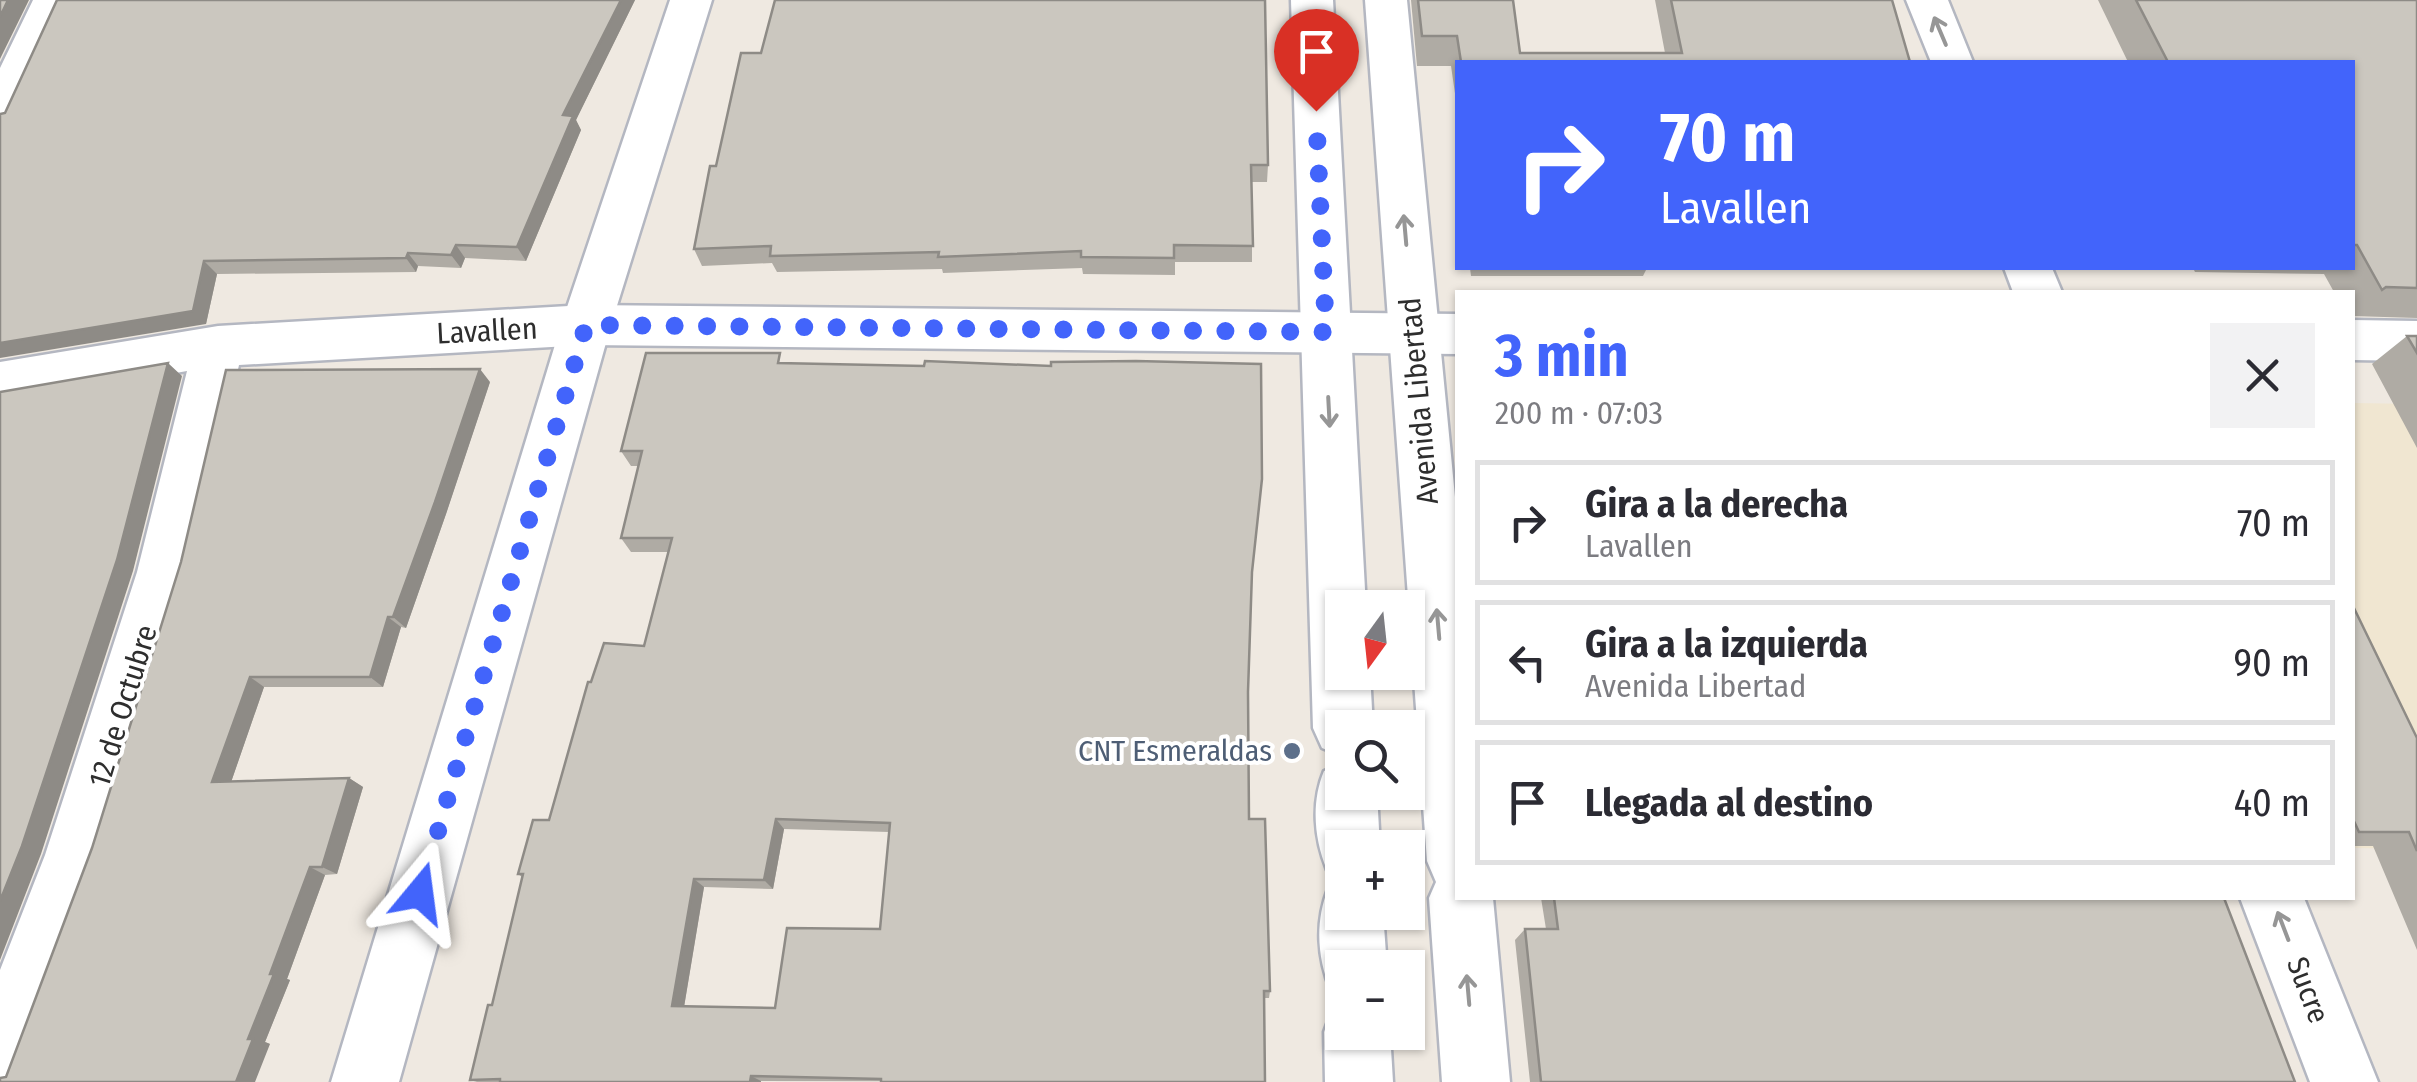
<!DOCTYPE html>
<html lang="es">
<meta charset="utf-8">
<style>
:root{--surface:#fff;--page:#f2f2f3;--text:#2b2b33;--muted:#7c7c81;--line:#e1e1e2;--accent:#4264fb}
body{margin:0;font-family:"Fira Sans Condensed",sans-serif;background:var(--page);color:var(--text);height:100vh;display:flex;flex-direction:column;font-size:38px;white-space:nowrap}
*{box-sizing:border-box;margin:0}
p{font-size:32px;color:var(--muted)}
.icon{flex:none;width:55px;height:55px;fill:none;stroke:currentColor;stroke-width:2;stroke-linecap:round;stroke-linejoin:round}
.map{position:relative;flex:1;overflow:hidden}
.panel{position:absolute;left:1455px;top:290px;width:900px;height:610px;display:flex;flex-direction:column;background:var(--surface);border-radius:0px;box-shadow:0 2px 8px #0004}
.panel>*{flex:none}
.top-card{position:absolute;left:1455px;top:60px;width:900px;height:210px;border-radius:0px;box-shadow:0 2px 8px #0004;background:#4264fb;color:#fff;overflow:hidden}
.needle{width:65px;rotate:195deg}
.tools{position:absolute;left:1325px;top:590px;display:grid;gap:20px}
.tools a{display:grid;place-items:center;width:100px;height:100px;border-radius:0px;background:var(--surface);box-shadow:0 2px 8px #0004;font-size:50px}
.pin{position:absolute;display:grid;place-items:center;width:85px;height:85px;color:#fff;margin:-102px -42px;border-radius:50% 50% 50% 0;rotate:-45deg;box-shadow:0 0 10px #0007}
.pin .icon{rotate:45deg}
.me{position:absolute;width:110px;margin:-55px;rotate:16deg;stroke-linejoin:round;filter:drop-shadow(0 0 8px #0008)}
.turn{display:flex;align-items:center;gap:35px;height:210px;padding:0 40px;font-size:45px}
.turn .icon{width:130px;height:130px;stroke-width:2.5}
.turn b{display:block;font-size:70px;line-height:85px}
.round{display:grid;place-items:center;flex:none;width:105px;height:105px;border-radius:0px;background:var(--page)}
.overview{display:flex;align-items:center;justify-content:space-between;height:170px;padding:0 40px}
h1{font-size:60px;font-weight:700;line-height:75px;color:var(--accent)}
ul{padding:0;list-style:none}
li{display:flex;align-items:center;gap:30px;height:125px;margin:0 20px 15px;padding:0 20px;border:5px solid var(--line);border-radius:0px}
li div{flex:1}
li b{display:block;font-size:38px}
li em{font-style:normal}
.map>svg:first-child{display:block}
.education{fill:#f0e6d1}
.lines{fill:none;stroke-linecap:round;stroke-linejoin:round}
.minor-casing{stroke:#b4b7c1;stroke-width:5}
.tertiary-casing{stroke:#b4b7c1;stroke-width:5}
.secondary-casing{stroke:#b4b7c1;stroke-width:5}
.minor{fill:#fff;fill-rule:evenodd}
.tertiary{fill:#fff;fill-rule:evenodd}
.secondary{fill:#fff;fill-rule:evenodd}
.wall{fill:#afaba4;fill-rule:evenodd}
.shaded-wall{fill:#8e8b86}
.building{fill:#cbc7bf;stroke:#8e8b86;stroke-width:2.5;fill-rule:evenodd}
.oneway{stroke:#969696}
.route{stroke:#4264fb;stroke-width:18;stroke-dasharray:0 32.4}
.service-dot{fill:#5c6f8a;stroke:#fff;stroke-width:4}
.labels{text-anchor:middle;stroke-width:8;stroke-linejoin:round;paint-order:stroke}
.street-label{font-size:30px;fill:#2e2e2e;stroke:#fff}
.service-label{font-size:30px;fill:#4e5e75;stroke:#fff;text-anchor:end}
</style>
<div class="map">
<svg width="2417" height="1082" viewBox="0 0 2417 1082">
<rect width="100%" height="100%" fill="#efe9e1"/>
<path class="education" d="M2353,403L2417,404V849L2353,848Z"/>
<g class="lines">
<g class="minor-casing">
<path id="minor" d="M33,0H75L22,114L16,125L0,130V68Z
M1906,0H1948L1973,62H1931Z
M2004,268H2052L2062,292H2013Z
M586,305L1458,314V354L586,345L239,365L193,572L107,855L24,1080L0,1082V970L45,855L137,572L187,371L0,404V362L218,326Z
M2352,320L2417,321V361L2352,360Z
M2240,898H2304L2378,1082H2310Z"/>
</g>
<g class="tertiary-casing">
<path id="tertiary" d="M1291,0H1333L1366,608H1342V672H1370L1373,728H1342V756L1322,748L1313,728Z
M1365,0H1407L1458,528V898H1493L1510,1082H1442L1429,898L1436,882L1427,861Z
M1342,764V792H1377L1380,848H1342V876L1327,870C1314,839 1311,802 1324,771Z
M1342,884V912H1383L1387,968H1342V996L1331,991C1317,958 1315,922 1328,889Z
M1342,1005V1032H1390L1393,1082H1325L1324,1032L1333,1008Z"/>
</g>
<g class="secondary-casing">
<path id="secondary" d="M670,0H712L611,325L399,1082H331L561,325Z"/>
</g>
<use href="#minor" class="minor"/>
<use href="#tertiary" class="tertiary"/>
<use href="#secondary" class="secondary"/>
</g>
<path class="wall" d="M57,0H635L576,120L581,130L526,261L465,258L461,268L418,266L416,272L217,274L206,324L5,113Z
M1411,0H1513L1520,53H1665L1655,0H1892L1910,62H1458V114L1451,66H1417Z
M2098,0H2417V318L2352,316V292H2334L2324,274L2195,272L2193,268H2352V62H2128Z
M1268,165L1267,182H1252V262H1175V275L1083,274L1082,268L943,273L942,269L777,272L772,263L702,266L694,249L710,166Z
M1470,268H1647L1643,276H1471Z
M2407,336H2417V448L2372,364Z
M784,363L1252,581L1248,692L1249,819L1270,991L1269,998H1264L1265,1082L761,1081V1082H477L470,1080L492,1005L522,877L518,874L549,820L591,682L644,646L668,552H631L621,538L639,466H631L621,451ZM784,829L889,832L880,929L775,1008L684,1007L704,887L773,889Z
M490,382L446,514L406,628L401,627L383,687H264L231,782L349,778L363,787L337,874L325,875L287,979L290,980L265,1042L270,1044L6,1077L92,848Z
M2352,604L2417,738V950L2373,846H2352Z
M1541,898H2224L2295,1082H1530L1515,940L1525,929H1546Z"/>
<path class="shaded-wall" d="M8,0H29L0,59V17Z
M621,0H635L576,120L581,130L526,261L517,247L563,115Z
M456,245L465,258L461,268L451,255Z
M408,253L418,266L416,272L406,258Z
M204,261L217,274L206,324L0,358V343Z
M168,363L182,376L133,571L41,854L0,960V901Z
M480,369L490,382L446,514L406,628L393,617Z
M388,617L401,627L383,687L370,677Z
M250,677L264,687L228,791L212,782Z
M349,778L363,787L337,874L322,867Z
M776,819L784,829L773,889L764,880Z
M310,867L325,875L287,979L290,980L265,1042L270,1044L255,1082H236L248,1039L270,974Z
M694,879L704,887L683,1013L672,1006Z
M751,1076L761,1081V1082H750Z"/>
<path class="building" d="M0,0H8L0,17Z
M57,0H621L563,115L573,116L517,247L456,245L451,255L408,253L406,258L204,261L193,311L0,343V114L5,113Z
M775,0H1265L1268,165H1251L1253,246L1174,245V258L1081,257V251L938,257L939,252L770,256L771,246L694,249L710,166H716L741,53H761Z
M1418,0H1513L1520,53H1682L1671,0H1892L1910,62H1461L1457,36H1422Z
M2136,0H2417V288L2386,287L2382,290L2357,245H2352V62H2168Z
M2407,336H2417V353Z
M646,353H780L778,363L924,366L925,361L1051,366V362L1136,361L1261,364L1262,479L1252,572L1248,692L1249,819H1265L1270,991H1264L1265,1082H881V1079L751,1076L750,1082H500V1079L470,1080L488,1005H492L523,874H518L533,820H549L588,682H591L604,643L644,646L672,538H621L642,451H621ZM776,819L890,823L880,929L787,928L775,1008L672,1006L694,879L764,880Z
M168,363L117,560L22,846L0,901V392Z
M480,369L435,502L393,617H388L370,677H250L212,782L349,778L322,867H310L270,974H274L248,1039H253L236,1082H0V1078L6,1077L92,848L181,562L226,370Z
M2352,604L2417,738V851L2409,832H2359L2352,817Z
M1554,898H2224L2295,1082H1541L1525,929H1558Z"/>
<defs><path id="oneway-shaft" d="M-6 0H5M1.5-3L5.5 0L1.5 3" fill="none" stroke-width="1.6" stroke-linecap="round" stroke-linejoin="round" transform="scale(2.5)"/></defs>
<g class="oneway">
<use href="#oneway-shaft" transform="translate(1940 31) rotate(-113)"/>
<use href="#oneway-shaft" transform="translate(1405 230) rotate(-95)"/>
<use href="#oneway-shaft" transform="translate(1329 412) rotate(87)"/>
<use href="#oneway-shaft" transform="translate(1438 624) rotate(-95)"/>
<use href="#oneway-shaft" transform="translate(2283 926) rotate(-111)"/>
<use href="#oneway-shaft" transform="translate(1468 990) rotate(-95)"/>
</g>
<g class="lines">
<path class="route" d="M420,893L586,325L1326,332L1316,111"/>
</g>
<circle class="service-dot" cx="1292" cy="751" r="10"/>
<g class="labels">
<g class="street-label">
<text transform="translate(487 331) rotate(-3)" y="10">Lavallen</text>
<text transform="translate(1419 401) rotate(-95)" y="10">Avenida Libertad</text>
<text transform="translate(123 706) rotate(-73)" y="10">12 de Octubre</text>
<text transform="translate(2308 990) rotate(69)" y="10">Sucre</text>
</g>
<g class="service-label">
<text x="1272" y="761">CNT Esmeraldas</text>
</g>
</g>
</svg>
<div class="tools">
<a><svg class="needle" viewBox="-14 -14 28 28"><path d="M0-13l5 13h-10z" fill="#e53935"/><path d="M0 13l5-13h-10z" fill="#7c7c81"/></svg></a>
<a><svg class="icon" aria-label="search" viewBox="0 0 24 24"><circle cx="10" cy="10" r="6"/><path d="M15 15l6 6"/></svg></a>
<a>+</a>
<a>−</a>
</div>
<div class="pin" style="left:1316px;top:111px;background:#d93025"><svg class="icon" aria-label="arrive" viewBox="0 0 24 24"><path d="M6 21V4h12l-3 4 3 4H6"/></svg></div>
<svg class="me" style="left:420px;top:893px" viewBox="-20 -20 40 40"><path d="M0-17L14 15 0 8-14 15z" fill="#4264fb" stroke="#fff" stroke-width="4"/></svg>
<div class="top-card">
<div class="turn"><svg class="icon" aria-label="right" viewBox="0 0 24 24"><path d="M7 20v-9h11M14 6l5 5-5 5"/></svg><div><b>70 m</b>Lavallen</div></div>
</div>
<section class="panel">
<div class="overview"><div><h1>3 min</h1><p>200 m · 07:03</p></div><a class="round"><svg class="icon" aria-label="close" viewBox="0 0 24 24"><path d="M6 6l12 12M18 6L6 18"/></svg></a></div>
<ul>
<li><svg class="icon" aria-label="right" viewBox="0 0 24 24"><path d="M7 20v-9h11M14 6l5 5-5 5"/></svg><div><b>Gira a la derecha</b><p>Lavallen</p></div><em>70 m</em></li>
<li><svg class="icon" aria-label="left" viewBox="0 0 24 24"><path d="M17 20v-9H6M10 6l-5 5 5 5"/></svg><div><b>Gira a la izquierda</b><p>Avenida Libertad</p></div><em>90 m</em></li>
<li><svg class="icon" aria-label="arrive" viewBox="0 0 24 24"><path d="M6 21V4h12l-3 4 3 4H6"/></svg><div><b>Llegada al destino</b></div><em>40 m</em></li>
</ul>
</section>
</div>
